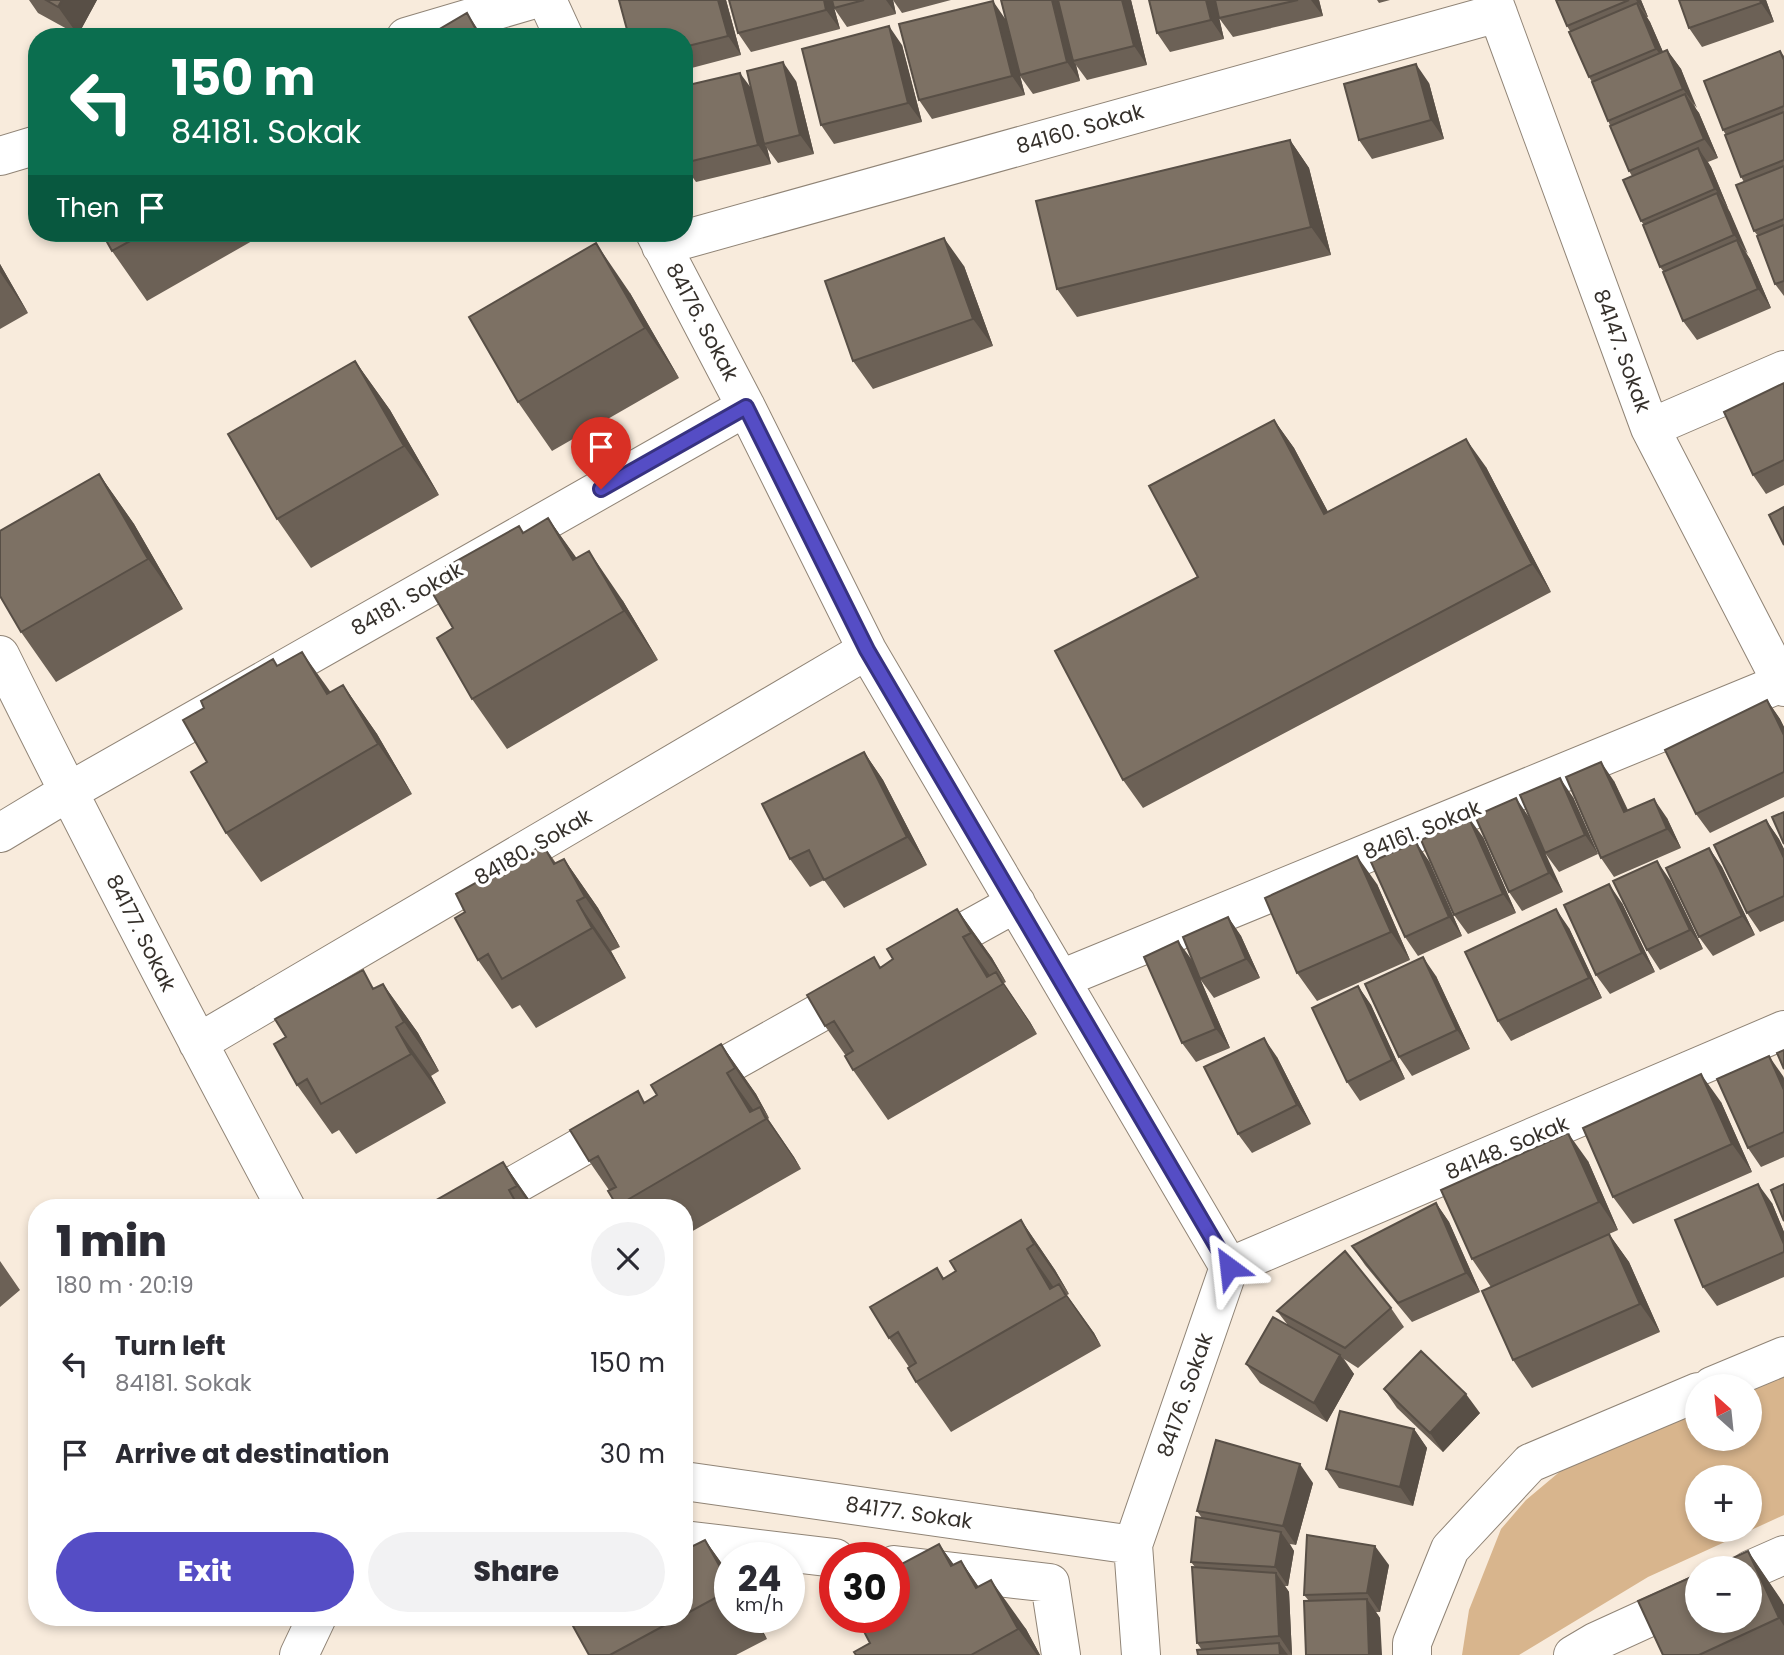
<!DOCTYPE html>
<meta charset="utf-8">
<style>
:root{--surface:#fff;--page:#f2f2f3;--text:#2b2b33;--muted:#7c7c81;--accent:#554dc5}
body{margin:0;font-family:Poppins,sans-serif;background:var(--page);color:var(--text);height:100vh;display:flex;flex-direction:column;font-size:26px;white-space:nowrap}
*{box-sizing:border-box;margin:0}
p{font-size:23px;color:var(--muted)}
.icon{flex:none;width:38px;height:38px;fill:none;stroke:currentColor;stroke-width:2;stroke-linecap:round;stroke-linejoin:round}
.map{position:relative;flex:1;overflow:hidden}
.sheet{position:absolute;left:28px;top:1199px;width:665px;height:427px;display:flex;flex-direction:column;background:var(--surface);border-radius:28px;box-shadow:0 4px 10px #0003}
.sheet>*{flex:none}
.banner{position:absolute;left:28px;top:28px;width:665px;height:214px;border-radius:28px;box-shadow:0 4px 10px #0003;background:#0b6e4f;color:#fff;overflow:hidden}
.needle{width:46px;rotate:333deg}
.controls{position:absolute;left:1685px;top:1374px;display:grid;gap:14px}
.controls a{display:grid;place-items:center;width:77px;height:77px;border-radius:50%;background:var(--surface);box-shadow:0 4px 10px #0003;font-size:35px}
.speed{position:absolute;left:714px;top:1542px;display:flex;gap:14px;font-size:35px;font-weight:700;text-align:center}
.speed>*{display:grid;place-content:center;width:91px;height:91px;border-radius:50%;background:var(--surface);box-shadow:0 4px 10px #0003;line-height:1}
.speed small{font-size:18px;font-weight:400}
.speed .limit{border:10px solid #d22;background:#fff;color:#111}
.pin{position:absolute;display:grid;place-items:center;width:60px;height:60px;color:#fff;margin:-72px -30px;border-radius:50% 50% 50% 0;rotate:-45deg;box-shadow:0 0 7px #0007}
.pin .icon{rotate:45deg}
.me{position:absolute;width:77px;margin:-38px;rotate:330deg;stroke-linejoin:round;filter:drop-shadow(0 0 5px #0008)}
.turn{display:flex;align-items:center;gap:24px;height:147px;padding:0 28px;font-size:32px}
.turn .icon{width:91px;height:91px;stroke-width:2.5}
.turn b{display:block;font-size:49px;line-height:60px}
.then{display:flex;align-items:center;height:66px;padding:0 28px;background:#0003;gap:14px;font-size:26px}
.round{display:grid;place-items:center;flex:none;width:74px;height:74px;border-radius:37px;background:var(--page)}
.summary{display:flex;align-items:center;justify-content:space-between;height:119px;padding:0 28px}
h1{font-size:42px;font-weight:800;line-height:52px}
.primary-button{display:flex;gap:14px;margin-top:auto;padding:14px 28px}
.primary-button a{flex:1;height:80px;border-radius:42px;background:var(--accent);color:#fff;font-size:28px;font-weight:800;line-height:80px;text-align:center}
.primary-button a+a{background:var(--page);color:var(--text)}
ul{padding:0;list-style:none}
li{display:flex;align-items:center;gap:21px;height:91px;padding:0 28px}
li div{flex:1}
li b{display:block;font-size:26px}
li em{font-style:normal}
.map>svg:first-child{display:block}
.green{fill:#d8b58d;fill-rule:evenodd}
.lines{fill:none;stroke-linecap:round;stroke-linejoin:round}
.minor-casing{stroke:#908476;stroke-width:40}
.minor{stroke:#fff;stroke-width:38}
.wall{fill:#6c6156}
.shaded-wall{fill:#584f46}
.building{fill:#7d7164;stroke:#584f46;stroke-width:2}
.route-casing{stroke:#373280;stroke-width:18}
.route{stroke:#554dc5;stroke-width:12}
.labels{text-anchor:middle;stroke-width:7;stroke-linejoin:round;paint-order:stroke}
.street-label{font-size:21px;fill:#35302b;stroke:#fff}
</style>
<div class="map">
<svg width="1784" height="1655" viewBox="0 0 1784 1655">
<rect width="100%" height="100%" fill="#f8ebdc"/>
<path class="green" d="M1784,1364V1515L1648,1577L1519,1655H1462L1469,1610L1501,1529L1526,1500L1588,1448L1697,1401L1698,1438H1750V1386ZM1698,1477H1750V1530H1698Z"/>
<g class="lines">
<g class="minor-casing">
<path id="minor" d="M547,0L564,37
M1493,0L1650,428L1784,687
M406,37L531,0
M0,156L37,145
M655,233L746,407L867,650L1229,1267L1133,1545L1141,1655
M661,246L1498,13
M1650,428L1784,370
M0,655C92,841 188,1025 286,1208
M0,833L68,792L746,407
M924,954L1016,903
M1061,979L1784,682
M198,1043L867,650
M689,1086L862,989
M474,1208L627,1121
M1229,1267L1784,1030
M1712,1386L1784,1356
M684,1481L1133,1545
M684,1540L835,1558
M894,1565L1050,1583L1061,1655
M1750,1570L1784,1555
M299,1655L317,1617
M1412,1655V1643L1450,1549L1530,1463L1698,1392
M1573,1655L1595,1642L1698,1595"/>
</g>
<use href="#minor" class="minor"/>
</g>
<path class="wall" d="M29,0H97L78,35L38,13Z
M619,0H726L741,55L684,70V37Z
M729,0H893L896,14L847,27L834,8L840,29L751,52L738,33Z
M893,0H951L902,13Z
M1131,0L1147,65L1087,80L1076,65L1080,81L1033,94L1020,76L1025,95L932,119L919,100L1006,19Z
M1215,0H1319L1323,16L1233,37L1219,18Z
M1215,0L1224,39L1170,52L1157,33Z
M1377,0H1390L1379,3Z
M1556,0H1641L1648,17H1647L1650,22L1663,52L1667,50L1681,69L1696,109L1699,113L1718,158L1708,162L1711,167L1747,254L1750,259L1771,308L1697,340L1683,321L1664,272L1660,267L1644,225L1641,221L1632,176L1629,171L1592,82L1589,77L1570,31L1567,26Z
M1766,0L1774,22L1702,47L1689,28Z
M902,45L922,122L834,144L821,125Z
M1780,51L1784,56V296L1775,284L1758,236L1754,231L1744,182L1741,177L1726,135L1723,130Z
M796,81L814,154L778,163L767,148L771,164L696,182L684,165V86L751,88Z
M1429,83L1444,139L1372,159L1359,140Z
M1290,140L1309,168L1331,255L1077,317L1057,289Z
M102,233H266L147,301L112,251Z
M0,264L28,313L0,329Z
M964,266L993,346L873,389L853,361Z
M630,293L679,378L552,451L518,402Z
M355,361L390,410L439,495L311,568L277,519Z
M1784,383V485L1766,494L1753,475Z
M1274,420L1294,448L1328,512L1486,467L1551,592L1143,808L1123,780L1198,577Z
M99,474L134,524L183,609L56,682L21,632Z
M548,518L576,558L623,601L658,660L507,749L472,699L453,628L450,575L519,526L524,533Z
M278,666L331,692L343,685L377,734L412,794L261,882L226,833L207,762Z
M1767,700L1780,719L1784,727V797L1710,833L1696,814Z
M864,752L883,780L927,865L844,908L824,880L810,887L790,859Z
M1614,781L1628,810L1667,818L1681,848L1614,877L1601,858Z
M1573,797L1598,854L1559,872L1545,853Z
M1516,798L1563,892L1522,911L1509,892Z
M1766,820L1779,839L1784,849V921L1760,932L1747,913Z
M1483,837L1516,913L1468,934L1454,915Z
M543,845L556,863L564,859L598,908L620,947L611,951L626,978L536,1028L520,1005L512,1009L478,960L465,912Z
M1709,848L1722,867L1755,935L1713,956L1699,937Z
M1429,861L1462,936L1418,956L1405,937Z
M1670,880L1703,949L1660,970L1647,950Z
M1377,884L1410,960L1317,1001L1297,973Z
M1622,903L1655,972L1610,994L1596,975Z
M957,909L992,958L1006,982L1004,983L1030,1022L1037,1034L888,1120L853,1070L846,1056L825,1026L881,967L893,959Z
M1228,917L1241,936L1260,978L1214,998L1200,979Z
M1569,928L1602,998L1511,1041L1498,1021Z
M1192,960L1230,1048L1196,1062L1182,1043Z
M1436,976L1470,1049L1412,1076L1399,1057Z
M383,984L418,1033L439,1071L431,1076L446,1103L356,1154L339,1130L332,1134L297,1085L375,988Z
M1358,986L1371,1005L1405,1079L1360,1101L1347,1082Z
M721,1044L756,1094L769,1118L768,1119L794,1157L801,1169L684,1236V1208H618L608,1191L609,1190L589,1161L657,1095Z
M1277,1057L1311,1124L1252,1153L1238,1134Z
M1783,1076L1784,1079V1157L1761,1167L1748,1148Z
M1721,1102L1752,1172L1633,1224L1613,1197Z
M1588,1161L1618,1230L1609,1234L1629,1262L1660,1332L1532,1388L1513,1360L1491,1287L1472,1259Z
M503,1162L535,1208H436Z
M1436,1203L1449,1222L1480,1292L1412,1322L1365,1265L1352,1246Z
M1772,1203L1784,1232V1277L1717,1306L1703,1287Z
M1021,1220L1055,1270L1069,1294L1067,1295L1094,1333L1101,1346L951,1432L916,1382L909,1367L889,1338L937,1268L944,1278L956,1271Z
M0,1261L20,1290L0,1307Z
M1391,1308L1404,1327L1358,1368L1344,1359L1354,1374L1327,1422L1260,1383L1246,1364L1287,1324L1277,1311Z
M1384,1389L1480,1413L1443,1452L1397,1408Z
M1414,1429L1427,1448L1413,1506L1339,1488L1326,1469Z
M1313,1483L1296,1545L1290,1544L1294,1551L1288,1586H1285L1289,1592L1292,1655H1198L1202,1650L1197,1643L1195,1567L1191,1562L1202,1518L1197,1511Z
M684,1538L691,1547L705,1540L730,1575V1617H755L767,1639L736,1655H610L568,1617H684Z
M939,1544L954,1565L961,1561L978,1586L1026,1629L1040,1655H856L870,1643L894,1617Z
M1748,1551L1784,1605V1655H1663Z
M1389,1565L1380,1612H1376L1380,1618L1309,1601L1304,1595Z"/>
<path class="shaded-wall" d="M62,0H97L78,35L58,7Z
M718,0H726L741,55L728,36Z
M824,0H832L840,29L826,10Z
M886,0H893L896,14Z
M1052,0H1058L1073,61L1076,65L1080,81L1067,62Z
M1122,0H1131L1147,65L1134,46Z
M1206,0H1215L1224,39L1211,20Z
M1311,0H1319L1323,16Z
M1636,0H1641L1648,17Z
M1760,0H1766L1774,22L1761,3Z
M993,1L1006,20L1025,95L1012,76Z
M1637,3L1650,22L1670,68L1656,49Z
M467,13L483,37H480Z
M889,26L902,45L922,122L908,103Z
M1667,50L1681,69L1697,108L1683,89Z
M783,62L796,81L814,154L800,135Z
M1416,64L1429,83L1444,139L1431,120Z
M740,73L754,92L764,144L767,148L771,164L758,145Z
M1685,94L1699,113L1718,158L1704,139Z
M1290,140L1309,168L1331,255L1311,227Z
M1698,148L1711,167L1728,208L1715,189Z
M1717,193L1730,212L1748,254L1734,235Z
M944,238L964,266L993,346L973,319Z
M1737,240L1750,259L1771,308L1758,289Z
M596,243L630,293L679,378L645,328Z
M0,264L28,313L0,272Z
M355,361L390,410L439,495L404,446Z
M1274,420L1294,448L1344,542L1324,514Z
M1466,439L1486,467L1551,592L1532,564Z
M99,474L134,524L183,609L148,559Z
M548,518L583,567L573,560Z
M589,551L623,601L658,660L624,611Z
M302,652L337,701L327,694Z
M343,685L377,734L412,794L378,744Z
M1767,700L1780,719L1784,727V735Z
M864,752L883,780L927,865L907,837Z
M1601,762L1614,781L1637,831L1624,812Z
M1560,778L1573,797L1598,854L1585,835Z
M1516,798L1529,817L1563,892L1549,873Z
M1654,799L1667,818L1681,848L1667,829Z
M1469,818L1483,837L1516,913L1503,894Z
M1766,820L1779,839L1784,849V858Z
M1416,842L1429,861L1462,936L1449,917Z
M1709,848L1722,867L1755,935L1742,916Z
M1357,856L1377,884L1410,960L1391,932Z
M564,859L598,908L620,947L585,897Z
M1657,861L1670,880L1703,949L1690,930Z
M1609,884L1622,903L1655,972L1642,953Z
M577,901L611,951L626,978L592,928Z
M957,909L992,958L1006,982L971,933Z
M1556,909L1569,928L1602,998L1589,978Z
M1228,917L1241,936L1260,978L1246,959Z
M963,937L998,987L987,977Z
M1178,941L1192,960L1230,1048L1216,1029Z
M1423,957L1436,976L1470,1049L1457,1030Z
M996,972L1030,1022L1037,1034L1003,984Z
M383,984L418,1033L439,1071L404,1022Z
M1358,986L1371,1005L1405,1079L1392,1060Z
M396,1027L431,1076L446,1103L411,1054Z
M1264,1038L1277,1057L1311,1124L1297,1105Z
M721,1044L756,1094L769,1118L735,1068Z
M1769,1056L1783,1076L1784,1079V1090Z
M727,1073L762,1122L750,1112Z
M1701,1074L1721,1102L1752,1172L1732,1144Z
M760,1107L794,1157L801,1169L766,1119Z
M1568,1133L1588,1161L1618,1230L1599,1202Z
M503,1162L535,1208H532L517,1186Z
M1758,1184L1772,1203L1784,1232V1244Z
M1436,1203L1449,1222L1480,1292L1466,1273Z
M1021,1220L1055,1270L1069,1294L1034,1244Z
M1609,1234L1629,1262L1660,1332L1640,1304Z
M1027,1249L1062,1299L1050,1289Z
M1059,1284L1094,1333L1101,1346L1066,1296Z
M1340,1355L1354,1374L1327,1422L1314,1403Z
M1466,1394L1480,1413L1443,1452L1430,1433Z
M1414,1429L1427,1448L1413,1506L1400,1487Z
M1300,1464L1313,1483L1296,1545L1283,1526Z
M1281,1532L1294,1551L1288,1586L1275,1567Z
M684,1538L707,1571L722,1598L687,1549L684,1544Z
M705,1540L730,1575V1585Z
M939,1544L974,1593L951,1566Z
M1375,1546L1389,1565L1380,1612L1367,1593Z
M1748,1551L1782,1601L1784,1605V1626L1779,1618Z
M961,1561L995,1611L1010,1637L976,1588Z
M1276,1573L1289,1592L1292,1655L1279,1636Z
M991,1580L1026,1629L1040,1655H1037L1018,1629Z
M1367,1599L1380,1618L1382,1655H1369Z
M751,1617H755L767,1639Z
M1279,1643L1288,1655H1280Z"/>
<path class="building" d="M46,0H62L58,7Z
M619,0H718L728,36L684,47V37H629Z
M729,0H824L826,10L738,33Z
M832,0H864L834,8Z
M1001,0H1052L1067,62L1020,75Z
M1058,0H1122L1134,46L1073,61Z
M1149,0H1206L1211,20L1157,33Z
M1215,0H1298L1219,18Z
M1556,0H1629L1567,26Z
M1679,0H1760L1761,3L1689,28Z
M993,1L1012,76L919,100L899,24Z
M1637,3L1656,49L1589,77L1569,32Z
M467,13L480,37H426Z
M889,26L908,103L821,125L802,49Z
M1667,50L1683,89L1608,121L1592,82Z
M1780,51L1784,60V106L1723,130L1704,81Z
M783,62L800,135L764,144L747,71Z
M1416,64L1431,120L1359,140L1344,84Z
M740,73L758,145L684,163V86Z
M1685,94L1704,139L1629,171L1610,126Z
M1784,112V160L1741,177L1725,135Z
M1290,140L1311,227L1057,289L1036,201Z
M1698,148L1715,189L1641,221L1623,180Z
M1784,166V219L1754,231L1736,185Z
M1717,193L1734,235L1660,267L1643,225Z
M1784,225V281L1775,284L1757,236Z
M102,233H145L112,251Z
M944,238L973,319L853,361L825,281Z
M1737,240L1758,289L1683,321L1663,272Z
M596,243L645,328L518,402L469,317Z
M355,361L404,446L277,519L228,434Z
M1784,383V460L1753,475L1724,412Z
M1274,420L1324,514L1466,439L1532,564L1123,780L1055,651L1198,577L1149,486Z
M99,474L148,559L21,632L0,596V531Z
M1784,507V545L1769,515Z
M548,518L573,560L589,551L624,611L472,699L437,638L453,628L429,587L450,575L446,567L519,526L523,533Z
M302,652L327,694L343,685L378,744L226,833L191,772L207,762L183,720L204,708L201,701L273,659L277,666Z
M1767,700L1784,735V772L1696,814L1665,750Z
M864,752L907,837L824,880L809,850L790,859L762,804Z
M1601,762L1624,812L1654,799L1667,829L1601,858L1566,777Z
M1560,778L1585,835L1545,853L1520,795Z
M1516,798L1549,873L1509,892L1475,816Z
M1784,812V844L1772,817Z
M1469,818L1503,894L1454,915L1421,840Z
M1766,820L1784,858V896L1747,913L1714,845Z
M1416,842L1449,917L1405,937L1371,862Z
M543,845L554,864L564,859L585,897L577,901L592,928L502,979L488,954L478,960L455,918L465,912L456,894Z
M1709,848L1742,916L1699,937L1666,868Z
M1357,856L1391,932L1297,973L1265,898Z
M1657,861L1690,930L1647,950L1613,881Z
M1609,884L1642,953L1596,975L1564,905Z
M957,909L971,933L963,937L987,977L996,972L1003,984L853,1070L845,1056L853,1051L834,1021L825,1026L807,995L874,957L880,968L893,959L887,949Z
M1556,909L1589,978L1498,1021L1465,952Z
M1228,917L1246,959L1200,979L1183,937Z
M1178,941L1216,1029L1182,1043L1144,957Z
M1423,957L1457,1030L1399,1057L1365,984Z
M363,970L373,989L383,984L404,1022L396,1027L411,1054L321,1104L307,1079L297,1085L274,1044L286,1037L275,1019Z
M1358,986L1392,1060L1347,1082L1312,1008Z
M1264,1038L1297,1105L1238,1134L1204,1067Z
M721,1044L735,1068L727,1073L750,1112L760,1107L766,1119L617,1206L608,1191L616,1187L598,1156L589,1161L570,1130L638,1091L644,1103L657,1095L651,1085Z
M1784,1050V1069L1777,1053Z
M1769,1056L1784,1090V1132L1748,1148L1717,1079Z
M1701,1074L1732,1144L1613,1197L1583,1128Z
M1568,1133L1599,1202L1472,1259L1441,1190Z
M503,1162L517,1186L509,1190L519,1208H436L433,1202Z
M1758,1184L1784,1244V1252L1703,1287L1675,1220Z
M1784,1184V1221L1771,1190Z
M1436,1203L1466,1273L1398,1303L1352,1246Z
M1021,1220L1034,1244L1027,1249L1050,1289L1059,1284L1066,1296L916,1382L908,1368L916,1363L898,1332L889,1338L870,1307L937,1268L943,1279L956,1271L950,1261Z
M1609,1234L1640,1304L1513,1360L1482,1291Z
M1345,1251L1391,1308L1345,1348L1277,1311Z
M1273,1317L1340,1355L1314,1403L1246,1364Z
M1421,1351L1466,1394L1430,1433L1384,1389Z
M1340,1411L1414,1429L1400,1487L1326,1469Z
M1216,1440L1300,1464L1283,1526L1197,1511Z
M1196,1517L1281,1532L1275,1567L1191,1562Z
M1307,1535L1375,1546L1367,1593L1304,1595Z
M705,1540L730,1585V1590L684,1615V1544L687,1549Z
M939,1544L951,1566L961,1561L976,1588L991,1580L1018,1629L971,1655H856L854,1652L870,1643L857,1618L859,1617H894V1568Z
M1748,1551L1779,1618L1699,1655H1663L1638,1601L1698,1574V1620H1750V1568H1711Z
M1192,1567L1276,1573L1279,1636L1197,1643Z
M1367,1599L1369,1655H1306L1304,1601Z
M568,1617H680L610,1655H589Z
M1279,1643L1280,1655H1198L1197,1650Z"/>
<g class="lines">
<g class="route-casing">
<path id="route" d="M601,489L746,407L867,650L1229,1267"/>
</g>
<use href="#route" class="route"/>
</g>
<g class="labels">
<g class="street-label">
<text transform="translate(1080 129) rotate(-16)" y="7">84160. Sokak</text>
<text transform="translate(702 322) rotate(62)" y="7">84176. Sokak</text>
<text transform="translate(1622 351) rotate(70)" y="7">84147. Sokak</text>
<text transform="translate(407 599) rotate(-30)" y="7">84181. Sokak</text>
<text transform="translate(1422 830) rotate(-22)" y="7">84161. Sokak</text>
<text transform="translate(533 847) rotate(-30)" y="7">84180. Sokak</text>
<text transform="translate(141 933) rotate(63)" y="7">84177. Sokak</text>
<text transform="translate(1507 1148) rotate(-23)" y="7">84148. Sokak</text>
<text transform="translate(1185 1395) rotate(-71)" y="7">84176. Sokak</text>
<text transform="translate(909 1513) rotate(8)" y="7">84177. Sokak</text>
</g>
</g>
</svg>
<div class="controls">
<a><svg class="needle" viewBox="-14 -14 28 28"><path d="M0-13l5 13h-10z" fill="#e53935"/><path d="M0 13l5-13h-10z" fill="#7c7c81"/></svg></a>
<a>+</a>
<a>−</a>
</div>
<div class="speed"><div>24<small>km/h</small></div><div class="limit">30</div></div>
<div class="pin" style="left:601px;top:489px;background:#d93025"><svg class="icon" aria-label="arrive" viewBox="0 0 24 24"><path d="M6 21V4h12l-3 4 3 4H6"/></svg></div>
<svg class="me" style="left:1229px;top:1267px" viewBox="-20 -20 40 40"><path d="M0-17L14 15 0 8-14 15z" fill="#554dc5" stroke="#fff" stroke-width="4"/></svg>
<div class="banner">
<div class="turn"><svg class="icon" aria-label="left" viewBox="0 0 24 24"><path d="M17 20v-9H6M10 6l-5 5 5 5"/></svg><div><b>150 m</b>84181. Sokak</div></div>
<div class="then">Then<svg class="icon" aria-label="arrive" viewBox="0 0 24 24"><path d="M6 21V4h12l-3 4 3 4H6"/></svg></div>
</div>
<section class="sheet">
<div class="summary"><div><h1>1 min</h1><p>180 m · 20:19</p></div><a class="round"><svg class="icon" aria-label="close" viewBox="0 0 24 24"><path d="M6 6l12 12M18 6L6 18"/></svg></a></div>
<ul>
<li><svg class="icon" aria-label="left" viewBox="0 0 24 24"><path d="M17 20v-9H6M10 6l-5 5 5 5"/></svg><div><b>Turn left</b><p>84181. Sokak</p></div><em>150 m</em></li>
<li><svg class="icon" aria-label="arrive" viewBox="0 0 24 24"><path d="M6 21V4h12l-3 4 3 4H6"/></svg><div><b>Arrive at destination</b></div><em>30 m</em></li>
</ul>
<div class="primary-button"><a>Exit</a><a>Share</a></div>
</section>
</div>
